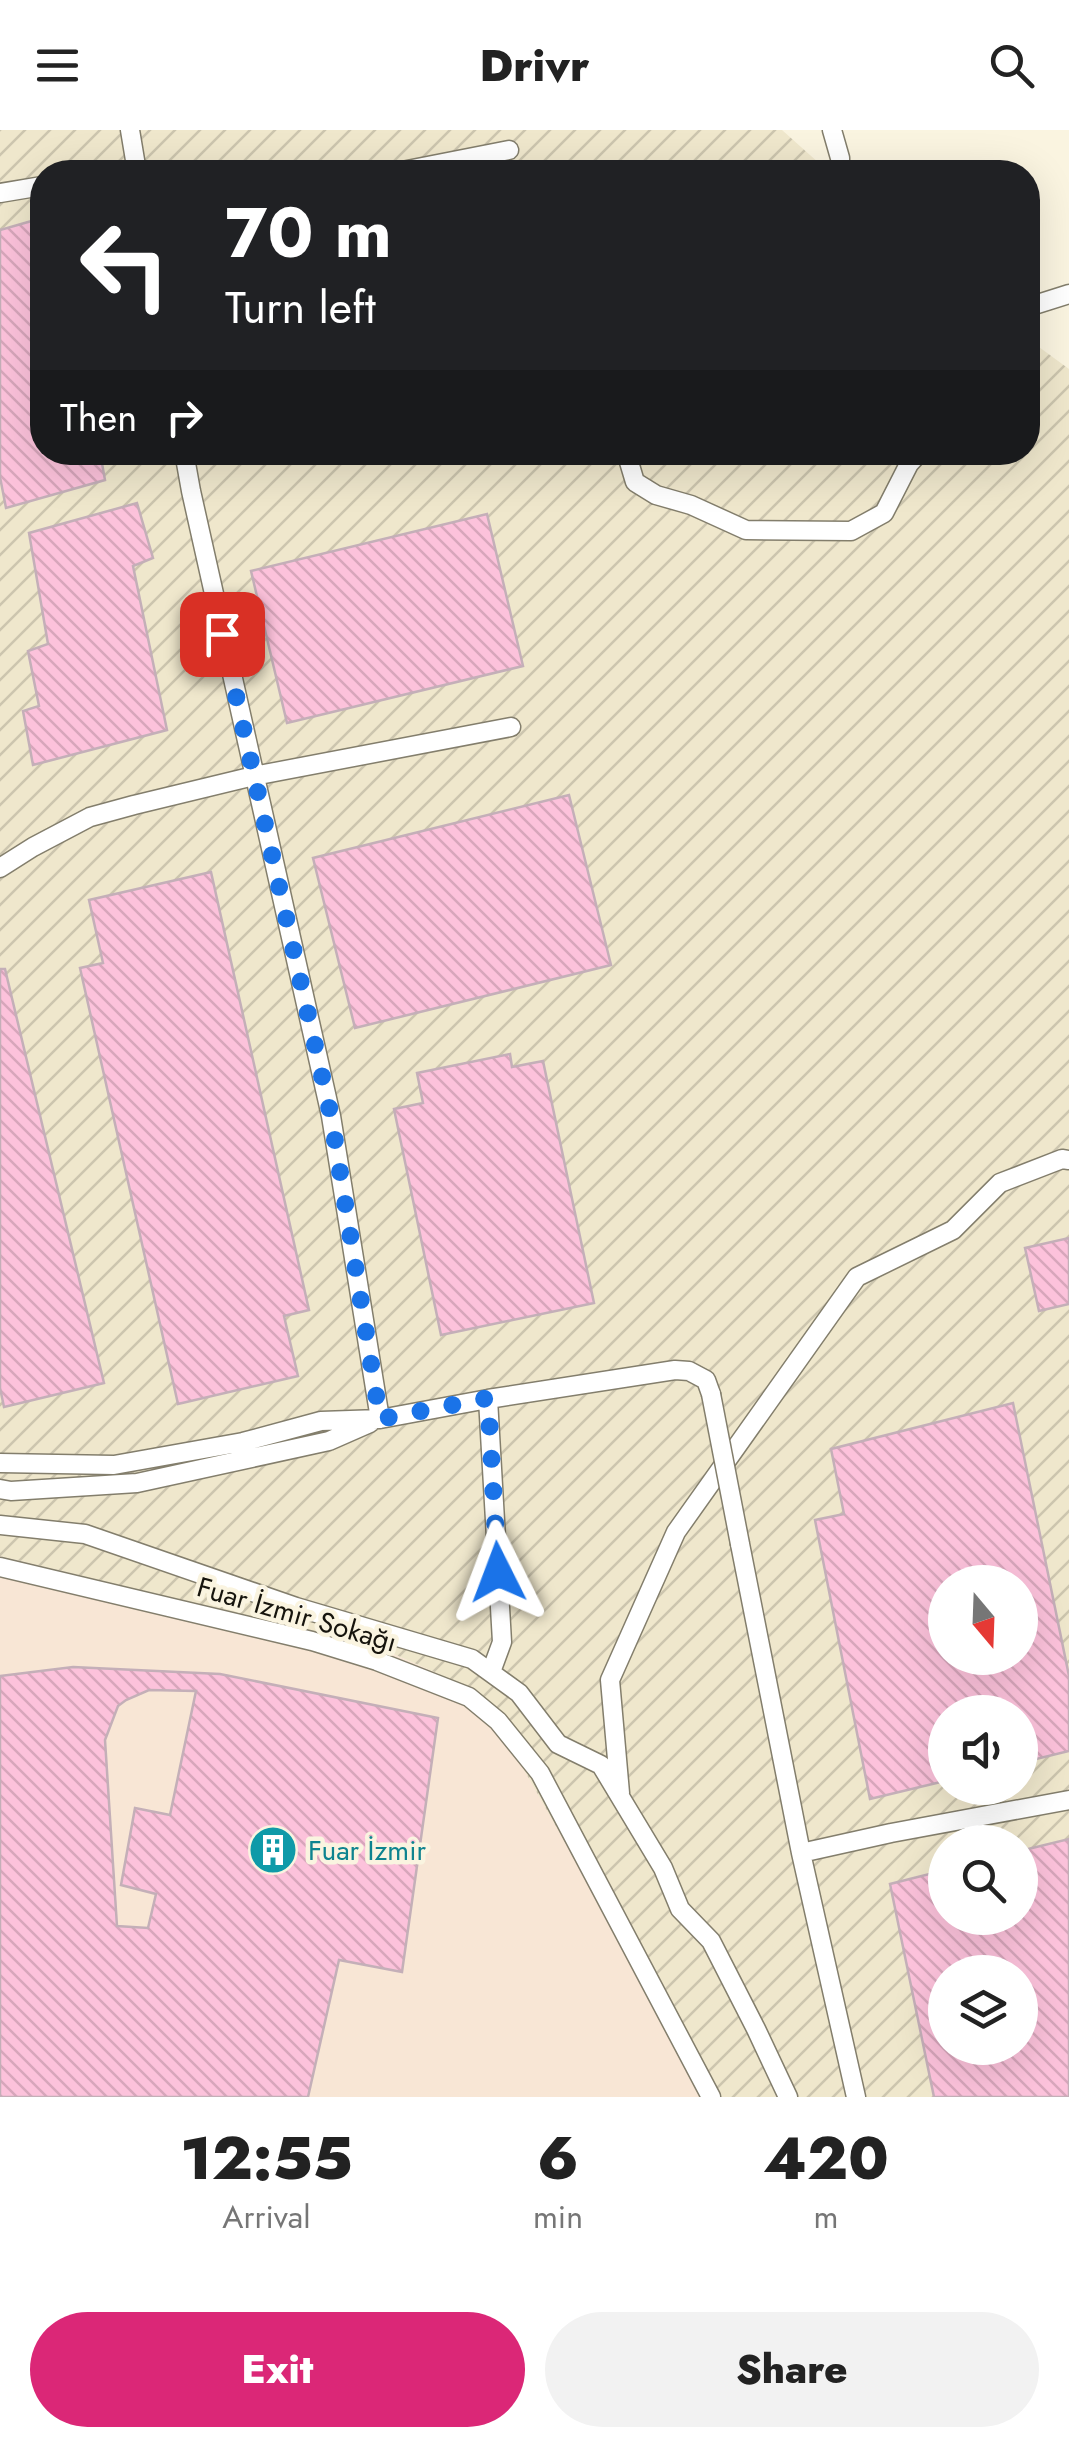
<!DOCTYPE html>
<meta charset="utf-8">
<style>
:root{--surface:#fff;--page:#f2f2f2;--text:#222;--muted:#767676;--accent:#db2777}
body{margin:0;font-family:Jost,sans-serif;background:var(--page);color:var(--text);height:100vh;display:flex;flex-direction:column;font-size:38px;white-space:nowrap}
*{box-sizing:border-box;margin:0}
p{font-size:32px;color:var(--muted)}
.icon{flex:none;width:55px;height:55px;fill:none;stroke:currentColor;stroke-width:2;stroke-linecap:round;stroke-linejoin:round}
.map{position:relative;height:1967px;overflow:hidden}
.sheet{display:flex;flex-direction:column;background:var(--surface);flex:1}
.sheet>*{flex:none}
.guide{position:absolute;left:30px;top:30px;width:1010px;height:305px;border-radius:40px;box-shadow:0 10px 40px #0002;background:#202124;color:#fff;overflow:hidden}
.needle{width:65px;rotate:161deg}
.tools{position:absolute;left:928px;top:1435px;display:grid;gap:20px}
.tools a{display:grid;place-items:center;width:110px;height:110px;border-radius:50%;background:var(--surface);box-shadow:0 10px 40px #0002;font-size:50px}
.pin{position:absolute;display:grid;place-items:center;width:85px;height:85px;color:#fff;margin:-42px;border-radius:20px;box-shadow:0 5px 15px #0006}
.me{position:absolute;width:110px;margin:-55px;rotate:357deg;stroke-linejoin:round;filter:drop-shadow(0 0 8px #0008)}
.turn{display:flex;align-items:center;gap:35px;height:210px;padding:0 30px;font-size:45px}
.turn .icon{width:130px;height:130px;stroke-width:2.5}
.turn b{display:block;font-size:70px;line-height:85px}
.then{display:flex;align-items:center;height:95px;padding:0 30px;background:#0003;gap:20px;font-size:38px}
.eta{display:flex;justify-content:space-evenly;align-items:center;height:170px;text-align:center}
.eta b{font-size:60px;font-weight:800;line-height:70px}
.action{display:flex;gap:20px;margin-top:auto;padding:20px 30px}
.action a{flex:1;height:115px;border-radius:60px;background:var(--accent);color:#fff;font-size:40px;font-weight:800;line-height:115px;text-align:center}
.action a+a{background:var(--page);color:var(--text)}
header{display:flex;justify-content:space-between;align-items:center;height:130px;padding:0 30px;background:var(--surface);font-size:45px;font-weight:800}
.map>svg:first-child{display:block}
.commercial{fill:#f8e6d5}
.industrial{fill:url(#industrial-furrows);fill-rule:evenodd}
.building{fill:url(#building-back-hatch);stroke:#c4afb8;stroke-width:2.5;fill-rule:evenodd}
.lines{fill:none;stroke-linecap:round;stroke-linejoin:round}
.minor-casing{stroke:#837e6c;stroke-width:21}
.minor{stroke:#fff;stroke-width:18}
.minor-bridge-casing{stroke:#837e6c;stroke-width:21;stroke-linecap:butt}
.minor-bridge{stroke:#fff;stroke-width:18}
.route{stroke:#1a73e8;stroke-width:18;stroke-dasharray:0 32.4}
.labels{text-anchor:middle;stroke-width:9;stroke-linejoin:round;paint-order:stroke}
.street-label{font-size:28px;fill:#16140d;stroke:#faf4e0}
.culture-label{font-size:28px;fill:#0d838f;stroke:#faf4e0;text-anchor:start}
</style>
<header><svg class="icon" aria-label="menu" viewBox="0 0 24 24"><path d="M4 6h16M4 12h16M4 18h16"/></svg>Drivr<svg class="icon" aria-label="search" viewBox="0 0 24 24"><circle cx="10" cy="10" r="6"/><path d="M15 15l6 6"/></svg></header>
<div class="map">
<svg width="1069" height="1967" viewBox="0 0 1069 1967">
<defs>
<pattern id="industrial-furrows" width="10" height="10" patternUnits="userSpaceOnUse" patternTransform="scale(2.5)"><rect width="10" height="10" fill="#efe7cc"/><path d="M-1 1l2-2M0 10L10 0M9 11l2-2" fill="none" stroke="#ccc5ae"/></pattern>
<pattern id="building-back-hatch" width="6" height="6" patternUnits="userSpaceOnUse" patternTransform="scale(2.5)"><rect width="6" height="6" fill="#fcc2db"/><path d="M-1 5l2 2M0 0l6 6M5-1l2 2" fill="none" stroke="#d7a6bb"/></pattern>
</defs>
<rect width="100%" height="100%" fill="#faf4e0"/>
<path class="commercial" d="M0,1426L380,1518L480,1562L721,1967H0Z"/>
<path class="industrial" d="M0,0H782L829,42H42V322H1028V209L1069,239V1967H709L480,1562L380,1518L0,1426ZM945,1452H1020V1528H945ZM945,1582H1020V1658H945ZM945,1712H1020V1788H945ZM945,1842H1020V1918H945Z"/>
<path class="building" d="M42,88V322H100L105,350L6,378L0,347V100Z
M137,373L153,428L133,436L167,600L33,635L23,581L39,576L28,521L48,514L29,403Z
M487,384L523,536L287,593L251,441Z
M569,665L611,835L355,898L313,728Z
M211,742L309,1180L284,1186L298,1246L178,1274L80,838L103,833L89,770Z
M0,839H5L104,1253L4,1277L0,1258Z
M510,924L512,937L543,931L594,1173L441,1205L394,979L423,973L417,943Z
M1069,1108V1174L1039,1181L1025,1118Z
M1013,1273L1069,1546V1621L1020,1633V1582H945V1651L870,1669L815,1390L844,1384L831,1319ZM945,1452H1020V1528H945Z
M73,1537L220,1544L438,1588L402,1842L339,1830L308,1967H0V1546ZM149,1560L196,1561L170,1685L135,1678L121,1755L156,1764L148,1798L117,1796L105,1610L118,1576L126,1570Z
M1069,1709V1967H934L890,1754L945,1740V1788H1020V1721ZM945,1842H1020V1918H945Z"/>
<g class="lines">
<g class="minor-casing">
<path id="minor" d="M130,0L137,42
M832,0L840,28V42
M397,42L509,20
M0,63L42,56
M1028,177L1069,164
M184,322L191,361L331,986L380,1289
M626,322L635,352L656,365L691,375L746,400L851,401L884,383L909,334L920,322
M0,738L33,717L90,687L134,675L254,646L511,597
M488,1269L502,1512L491,1542
M0,1333L114,1335L243,1312L321,1291L380,1289L488,1269L675,1240L689,1241L706,1250L711,1264
M0,1359L11,1361L137,1353L329,1311L370,1293
M0,1395L85,1404L296,1477L472,1529L519,1563L558,1614L601,1635L663,1738L680,1779L711,1811L756,1899L788,1967
M740,1414L801,1723L856,1967
M0,1437L312,1511L377,1531L469,1567L498,1591L540,1643L711,1967
M620,1663L610,1550L676,1402L857,1147L953,1100L1000,1053L1062,1029L1069,1030
M801,1723L891,1703L1069,1670"/>
</g>
<use href="#minor" class="minor"/>
<g class="minor-bridge-casing">
<path id="minor-bridge" d="M711,1264L740,1414"/>
</g>
<use href="#minor-bridge" class="minor-bridge"/>
</g>
<g class="lines">
<path class="route" d="M222,504L331,986L380,1289L488,1268L498,1442"/>
</g>
<defs>
<g id="building-disc" transform="scale(2.5)"><circle r="9.5" fill="#0f9aa8" stroke="#faf4e0"/><path d="M-4-6H4V6H1V3H-1V6H-4ZM-2.5-4.3h1.7v1.8h-1.7ZM.8-4.3h1.7v1.8H.8ZM-2.5-1h1.7V.8h-1.7ZM.8-1h1.7V.8H.8Z" fill="#fff"/></g>
</defs>
<g fill-rule="evenodd">
<use href="#building-disc" x="273" y="1720"/>
</g>
<g class="labels">
<g class="street-label">
<text transform="translate(297 1484) rotate(16)" y="10">Fuar İzmir Sokağı</text>
</g>
<g class="culture-label">
<text x="308" y="1730">Fuar İzmir</text>
</g>
</g>
</svg>
<div class="tools">
<a><svg class="needle" viewBox="-14 -14 28 28"><path d="M0-13l5 13h-10z" fill="#e53935"/><path d="M0 13l5-13h-10z" fill="#767676"/></svg></a>
<a><svg class="icon" aria-label="sound" viewBox="0 0 24 24"><path d="M4 9h4l5-4v14l-5-4H4zM17 9q2 3 0 6"/></svg></a>
<a><svg class="icon" aria-label="search" viewBox="0 0 24 24"><circle cx="10" cy="10" r="6"/><path d="M15 15l6 6"/></svg></a>
<a><svg class="icon" aria-label="layers" viewBox="0 0 24 24"><path d="M12 4l9 5-9 5-9-5zM3 14l9 5 9-5"/></svg></a>
</div>
<div class="pin" style="left:222px;top:504px;background:#d93025"><svg class="icon" aria-label="arrive" viewBox="0 0 24 24"><path d="M6 21V4h12l-3 4 3 4H6"/></svg></div>
<svg class="me" style="left:498px;top:1442px" viewBox="-20 -20 40 40"><path d="M0-17L14 15 0 8-14 15z" fill="#1a73e8" stroke="#fff" stroke-width="4"/></svg>
<div class="guide">
<div class="turn"><svg class="icon" aria-label="left" viewBox="0 0 24 24"><path d="M17 20v-9H6M10 6l-5 5 5 5"/></svg><div><b>70 m</b>Turn left</div></div>
<div class="then">Then<svg class="icon" aria-label="right" viewBox="0 0 24 24"><path d="M7 20v-9h11M14 6l5 5-5 5"/></svg></div>
</div>
</div>
<section class="sheet">
<div class="eta">
<div><b>12:55</b><p>Arrival</p></div>
<div><b>6</b><p>min</p></div>
<div><b>420</b><p>m</p></div>
</div>
<div class="action"><a>Exit</a><a>Share</a></div>
</section>
